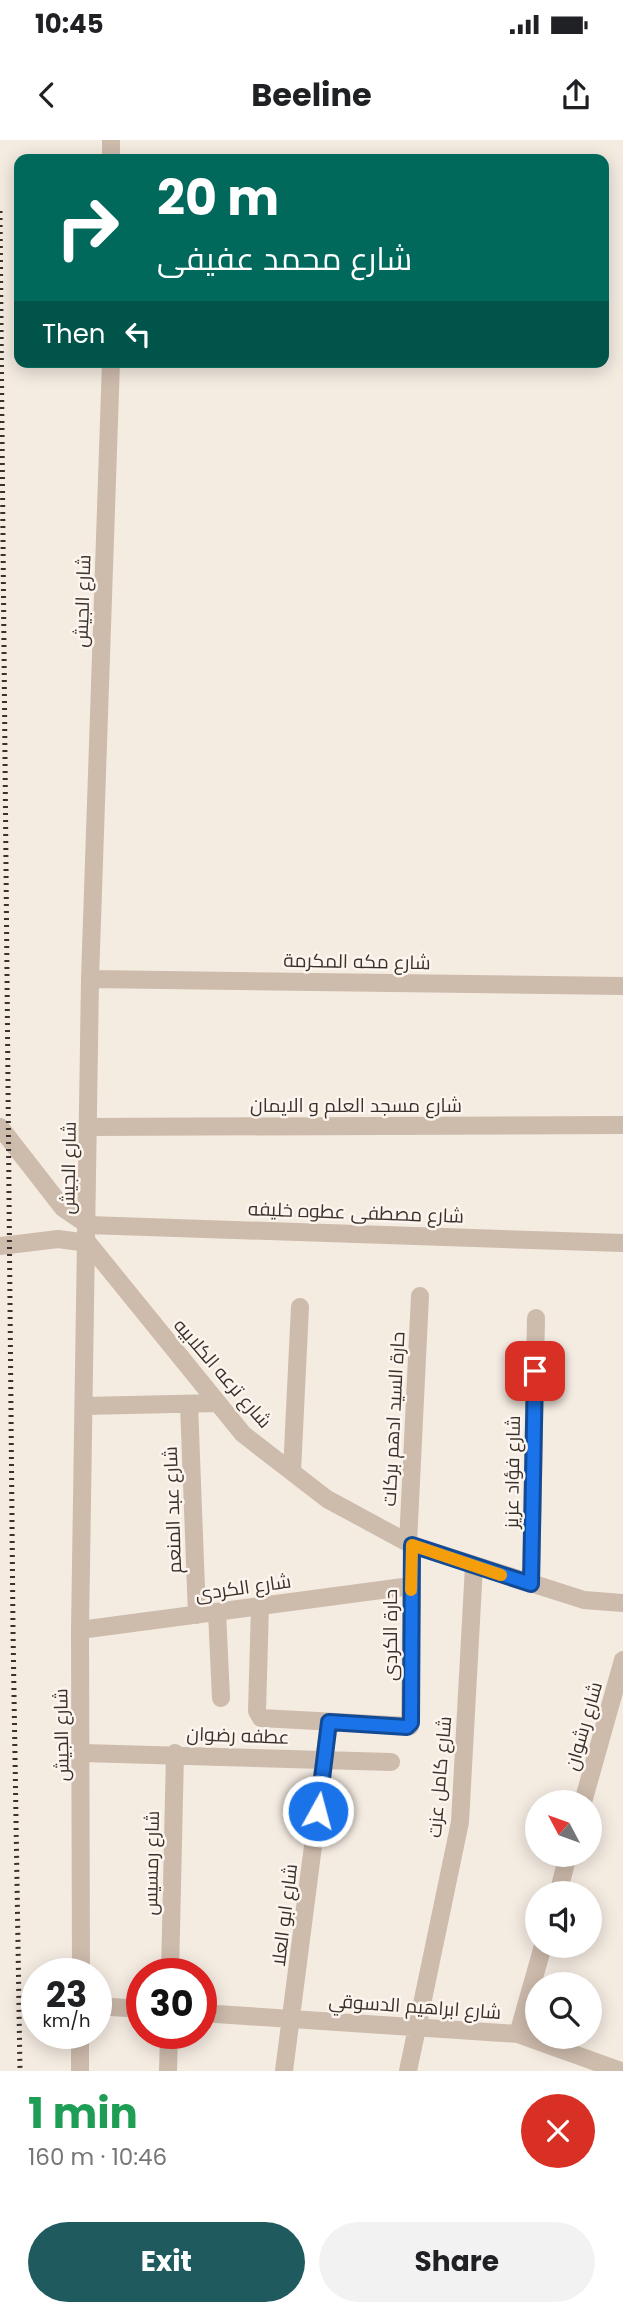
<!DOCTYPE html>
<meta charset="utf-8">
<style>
:root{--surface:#fff;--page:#f2f2f2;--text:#202124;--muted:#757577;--accent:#1f5a5e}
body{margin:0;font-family:Poppins,Cairo,sans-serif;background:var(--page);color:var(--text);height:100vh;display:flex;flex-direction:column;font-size:26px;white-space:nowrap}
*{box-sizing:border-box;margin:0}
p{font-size:23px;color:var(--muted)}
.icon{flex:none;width:38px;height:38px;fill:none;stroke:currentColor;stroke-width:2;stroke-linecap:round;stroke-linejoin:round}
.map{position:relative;height:1931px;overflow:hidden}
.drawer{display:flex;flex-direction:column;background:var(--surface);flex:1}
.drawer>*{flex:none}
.banner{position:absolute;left:14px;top:14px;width:595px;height:214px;border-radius:14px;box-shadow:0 4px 18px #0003;background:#00695c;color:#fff;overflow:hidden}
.needle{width:46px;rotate:311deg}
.tools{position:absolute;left:525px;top:1650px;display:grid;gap:14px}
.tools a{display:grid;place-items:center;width:77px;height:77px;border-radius:50%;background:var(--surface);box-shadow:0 4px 18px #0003;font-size:35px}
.speed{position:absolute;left:21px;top:1818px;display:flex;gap:14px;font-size:35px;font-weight:700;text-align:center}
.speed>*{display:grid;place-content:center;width:91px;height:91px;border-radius:50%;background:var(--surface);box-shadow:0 4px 18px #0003;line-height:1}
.speed small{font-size:18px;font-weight:400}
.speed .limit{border:10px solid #d22;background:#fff;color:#111}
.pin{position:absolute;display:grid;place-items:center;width:60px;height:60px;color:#fff;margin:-30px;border-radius:14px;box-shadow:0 4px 10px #0006}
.me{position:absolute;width:77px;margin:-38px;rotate:7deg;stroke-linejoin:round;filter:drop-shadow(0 0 5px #0008)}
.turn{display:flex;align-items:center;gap:24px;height:147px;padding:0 28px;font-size:32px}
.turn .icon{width:91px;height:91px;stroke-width:2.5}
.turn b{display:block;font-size:49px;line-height:60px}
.then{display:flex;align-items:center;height:66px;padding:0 28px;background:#0003;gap:14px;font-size:26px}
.round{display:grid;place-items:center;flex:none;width:74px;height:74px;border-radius:37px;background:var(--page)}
.head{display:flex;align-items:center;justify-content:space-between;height:119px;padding:0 28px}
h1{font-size:42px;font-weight:700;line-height:52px;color:#1e9e55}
.button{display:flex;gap:14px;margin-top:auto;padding:14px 28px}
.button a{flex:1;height:80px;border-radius:42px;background:var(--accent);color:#fff;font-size:28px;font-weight:700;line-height:80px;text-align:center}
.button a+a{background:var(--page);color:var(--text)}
.status{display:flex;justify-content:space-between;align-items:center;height:49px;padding:0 35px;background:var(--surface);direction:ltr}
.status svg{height:19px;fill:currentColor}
header{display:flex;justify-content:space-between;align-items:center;height:91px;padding:0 28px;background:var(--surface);font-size:32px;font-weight:700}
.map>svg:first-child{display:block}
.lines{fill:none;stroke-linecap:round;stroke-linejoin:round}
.minor{stroke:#cdbbac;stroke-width:18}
.rail{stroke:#3b302b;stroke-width:5;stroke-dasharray:2 5;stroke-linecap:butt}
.route-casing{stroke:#114b97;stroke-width:18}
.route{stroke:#1a73e8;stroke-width:12}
.slow{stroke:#f59e0b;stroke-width:12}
.labels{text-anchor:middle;stroke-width:5;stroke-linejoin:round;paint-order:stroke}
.street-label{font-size:19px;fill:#3b302b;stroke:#fbf5ee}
</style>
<div class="status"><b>10:45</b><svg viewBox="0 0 49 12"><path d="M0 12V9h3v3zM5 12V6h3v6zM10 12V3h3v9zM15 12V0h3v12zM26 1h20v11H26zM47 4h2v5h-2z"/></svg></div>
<header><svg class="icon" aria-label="back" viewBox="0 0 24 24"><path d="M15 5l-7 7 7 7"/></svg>Beeline<svg class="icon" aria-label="share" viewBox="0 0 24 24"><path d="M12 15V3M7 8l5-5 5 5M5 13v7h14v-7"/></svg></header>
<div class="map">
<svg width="623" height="1931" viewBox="0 0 623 1931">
<rect width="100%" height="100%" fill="#f4ebe1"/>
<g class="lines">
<path class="minor" d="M111,0V19
M90,839L623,846
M0,987L63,1068L88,1085L623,1103
M89,987L623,985
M0,1106L58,1099L88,1103L243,1294L327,1359L412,1405L584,1460L623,1463
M189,1264L197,1475
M85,1266L218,1263
M292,1331L300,1167
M408,1403L420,1156
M531,1444L536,1178
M260,1466L257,1571L261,1578L410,1586L412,1405
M217,1472L221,1558
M80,1490L411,1446
M83,1613L391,1622
M583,1662L623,1520
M558,1754L568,1715
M81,1834L80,1490L90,839L111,222
M170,1834L175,1613
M96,1866L142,1869
M201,1873L518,1894L621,1931
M518,1894L543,1806
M80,1931V1894
M168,1931L169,1894
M284,1931L329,1582
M408,1931L460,1682L474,1426"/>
<path class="rail" d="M0,71L13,1491L20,1931"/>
</g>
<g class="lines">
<g class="route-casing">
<path id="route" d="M318,1671L329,1582L407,1587L411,1583L412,1405L531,1444L535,1231"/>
</g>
<use href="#route" class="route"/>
<path class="slow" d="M411,1450L412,1405L501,1435"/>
</g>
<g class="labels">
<g class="street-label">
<text transform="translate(82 461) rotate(-88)" y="7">شارع الجيش</text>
<text transform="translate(357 821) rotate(1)" y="7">شارع مكه المكرمة</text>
<text x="356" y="972">شارع مسجد العلم و الايمان</text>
<text transform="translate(68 1028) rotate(-89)" y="7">شارع الجيش</text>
<text transform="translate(356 1072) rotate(2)" y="7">شارع مصطفى عطوه خليفه</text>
<text transform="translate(223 1233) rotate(49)" y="7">شارع ترعه الكلابيه</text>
<text transform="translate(393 1279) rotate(-87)" y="7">حارة السيد ادهم بركات</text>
<text transform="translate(512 1332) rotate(-89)" y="7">شارع فؤاد عزيز</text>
<text transform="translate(172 1370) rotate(-92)" y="7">شارع عبد المنعم</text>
<text transform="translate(243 1447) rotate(-8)" y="7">شارع الكردى</text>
<text transform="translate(390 1495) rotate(-90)" y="7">حارة الكردى</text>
<text transform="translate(583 1586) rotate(-74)" y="7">شارع رشوان</text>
<text transform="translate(61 1595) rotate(-91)" y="7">شارع الجيش</text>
<text transform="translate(238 1595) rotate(2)" y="7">عطفه رضوان</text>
<text transform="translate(439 1637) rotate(-85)" y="7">شارع كامل عزت</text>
<text transform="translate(151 1723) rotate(-89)" y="7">شارع رمسيس</text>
<text transform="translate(284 1775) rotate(-83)" y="7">شارع ابو العلا</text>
<text transform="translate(415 1866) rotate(4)" y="7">شارع ابراهيم الدسوقي</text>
</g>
</g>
</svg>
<div class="tools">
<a><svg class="needle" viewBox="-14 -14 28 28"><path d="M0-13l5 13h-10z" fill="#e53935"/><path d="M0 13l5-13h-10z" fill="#757577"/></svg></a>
<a><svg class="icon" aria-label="sound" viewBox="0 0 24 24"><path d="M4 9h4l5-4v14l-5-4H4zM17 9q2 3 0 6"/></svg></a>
<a><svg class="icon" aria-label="search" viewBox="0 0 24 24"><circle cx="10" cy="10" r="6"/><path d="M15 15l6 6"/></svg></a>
</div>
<div class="speed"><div>23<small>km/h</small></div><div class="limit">30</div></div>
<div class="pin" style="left:535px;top:1231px;background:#d93025"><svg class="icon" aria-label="arrive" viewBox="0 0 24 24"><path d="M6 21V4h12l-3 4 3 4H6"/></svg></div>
<svg class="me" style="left:318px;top:1671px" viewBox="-20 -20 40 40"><circle r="17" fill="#1a73e8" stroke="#fff" stroke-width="3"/><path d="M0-11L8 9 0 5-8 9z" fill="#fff"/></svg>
<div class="banner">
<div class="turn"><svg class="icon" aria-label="right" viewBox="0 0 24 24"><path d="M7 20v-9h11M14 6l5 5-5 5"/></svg><div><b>20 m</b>شارع محمد عفيفى</div></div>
<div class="then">Then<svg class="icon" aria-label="left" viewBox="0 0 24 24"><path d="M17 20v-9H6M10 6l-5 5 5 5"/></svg></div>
</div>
</div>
<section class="drawer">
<div class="head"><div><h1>1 min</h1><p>160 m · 10:46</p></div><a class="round" style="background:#d93025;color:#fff"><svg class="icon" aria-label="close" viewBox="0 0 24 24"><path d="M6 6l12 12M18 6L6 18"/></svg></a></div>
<div class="button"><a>Exit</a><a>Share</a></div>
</section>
